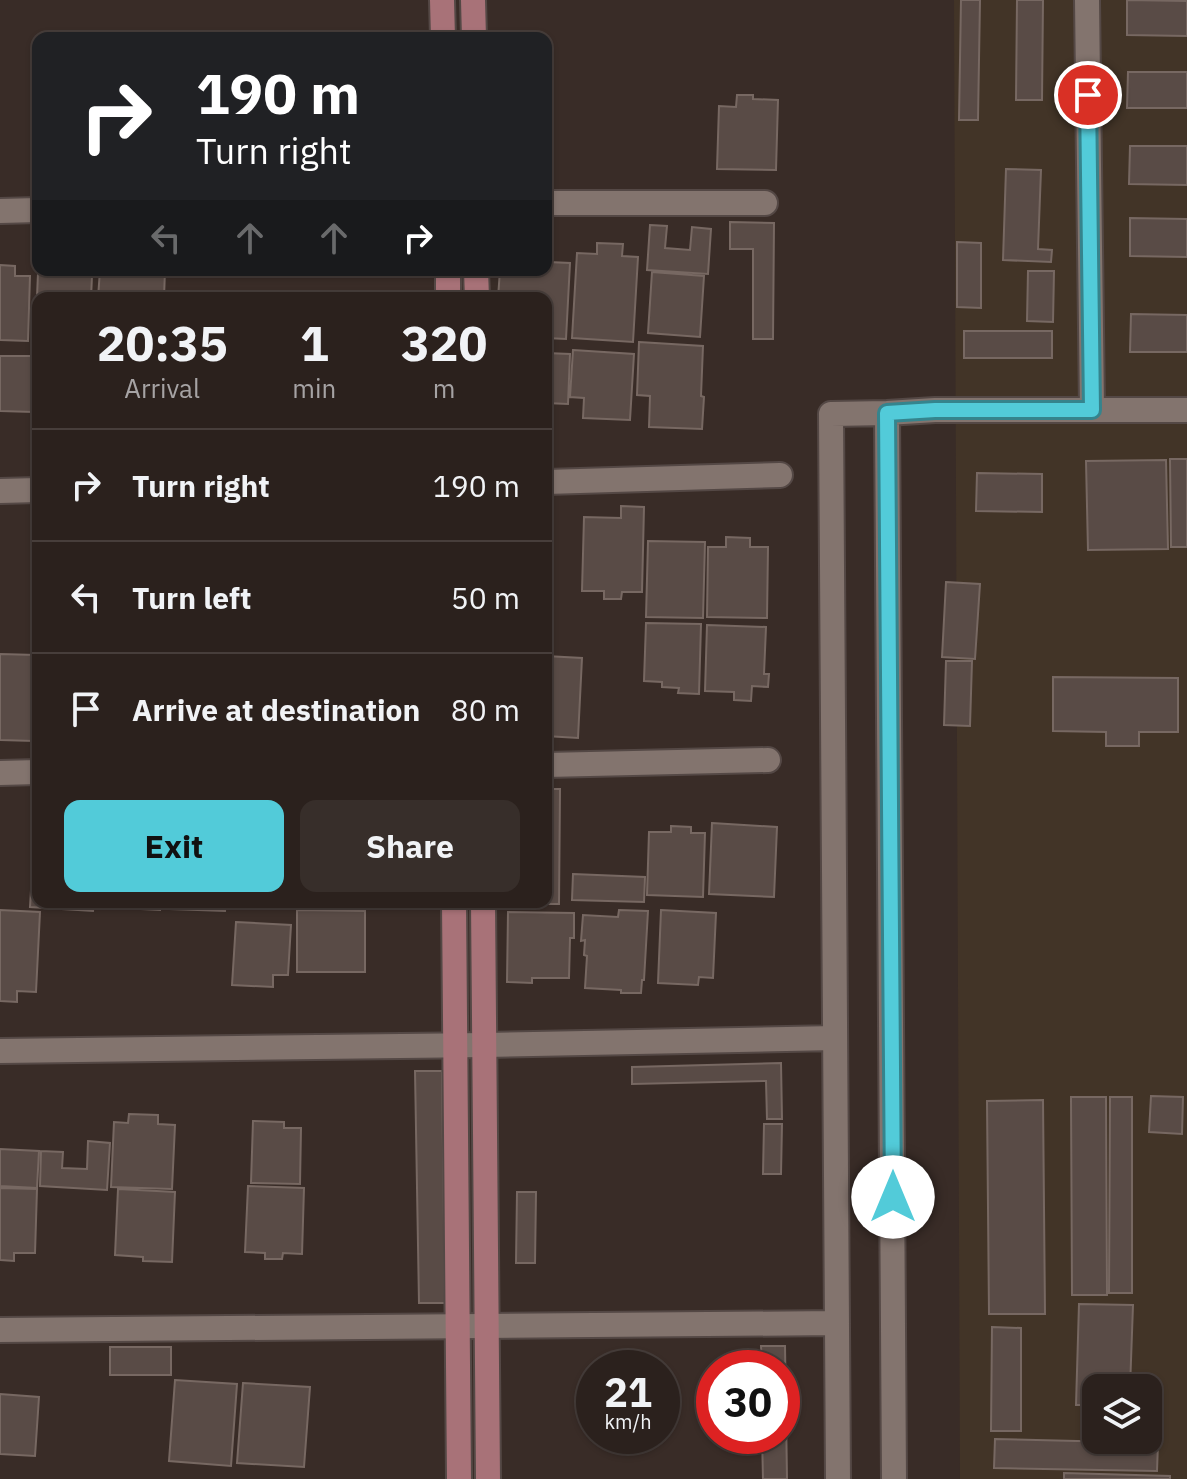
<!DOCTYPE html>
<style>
:root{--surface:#2b211d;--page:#372e2a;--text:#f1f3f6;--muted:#a6a3a4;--line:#473e3b;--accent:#52cbd9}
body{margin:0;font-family:"IBM Plex Sans",sans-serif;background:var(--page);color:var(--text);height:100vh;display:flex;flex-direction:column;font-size:30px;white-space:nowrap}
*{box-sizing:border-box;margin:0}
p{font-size:26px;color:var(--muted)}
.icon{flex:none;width:44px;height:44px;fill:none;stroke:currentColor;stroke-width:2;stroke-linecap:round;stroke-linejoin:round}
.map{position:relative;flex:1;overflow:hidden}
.panel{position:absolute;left:32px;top:292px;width:520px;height:616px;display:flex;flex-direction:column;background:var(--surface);border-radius:16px;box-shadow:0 2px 6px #0004,0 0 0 2px var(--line)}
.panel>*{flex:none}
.top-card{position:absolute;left:32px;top:32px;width:520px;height:244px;border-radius:16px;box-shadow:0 2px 6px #0004,0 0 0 2px var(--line);background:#202124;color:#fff;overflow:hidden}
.fabs{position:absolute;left:1082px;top:1374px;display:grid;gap:16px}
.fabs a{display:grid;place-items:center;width:80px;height:80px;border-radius:16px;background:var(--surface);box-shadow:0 2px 6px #0004,0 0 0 2px var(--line);font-size:40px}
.speed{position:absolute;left:576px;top:1350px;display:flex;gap:16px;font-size:40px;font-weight:700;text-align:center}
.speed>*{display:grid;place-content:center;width:104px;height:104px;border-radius:50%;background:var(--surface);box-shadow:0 2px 6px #0004,0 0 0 2px var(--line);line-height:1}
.speed small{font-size:20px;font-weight:400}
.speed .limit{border:12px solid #d22;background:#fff;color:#111}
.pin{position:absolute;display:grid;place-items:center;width:68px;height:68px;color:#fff;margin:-34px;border:4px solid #fff;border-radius:50%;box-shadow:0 2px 8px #0007}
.me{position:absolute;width:88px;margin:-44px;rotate:0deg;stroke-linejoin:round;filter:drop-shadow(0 0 6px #0008)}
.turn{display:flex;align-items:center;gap:28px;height:168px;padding:0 32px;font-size:36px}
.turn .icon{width:104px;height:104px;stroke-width:2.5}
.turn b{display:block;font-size:56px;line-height:68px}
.lanes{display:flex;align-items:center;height:76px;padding:0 32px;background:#0003;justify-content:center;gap:40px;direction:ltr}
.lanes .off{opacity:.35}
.eta{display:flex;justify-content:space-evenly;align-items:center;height:136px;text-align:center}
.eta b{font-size:48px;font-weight:800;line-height:56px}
.primary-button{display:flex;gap:16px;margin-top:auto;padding:16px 32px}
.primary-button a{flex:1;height:92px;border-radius:16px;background:var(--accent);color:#111;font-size:32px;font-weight:800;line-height:92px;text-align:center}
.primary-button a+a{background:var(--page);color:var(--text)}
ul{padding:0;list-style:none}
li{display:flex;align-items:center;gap:24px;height:112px;padding:0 32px;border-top:2px solid var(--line)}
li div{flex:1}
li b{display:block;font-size:30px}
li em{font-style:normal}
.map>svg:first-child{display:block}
.industrial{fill:#423427;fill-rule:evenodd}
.building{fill:#594b46;stroke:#776862;stroke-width:2}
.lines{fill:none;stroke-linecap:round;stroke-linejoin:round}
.minor-casing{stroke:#544845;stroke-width:28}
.major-casing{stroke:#544845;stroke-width:28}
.minor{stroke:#83746e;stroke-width:24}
.major{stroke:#a87278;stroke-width:24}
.route-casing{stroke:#35848d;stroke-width:20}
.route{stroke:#52cbd9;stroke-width:14}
</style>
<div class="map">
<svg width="1187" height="1479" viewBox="0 0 1187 1479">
<rect width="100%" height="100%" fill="#392c27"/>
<path class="industrial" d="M954,0H1187V1479H960ZM1096,1388H1148V1440H1096Z"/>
<path class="building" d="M961,0H980L978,120H959Z
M1017,0H1043L1042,100H1016Z
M1127,0L1187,1V36L1127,35Z
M1128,72H1187V108H1127Z
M737,95H753V99L778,100L776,170L717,169L719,106L736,107Z
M1130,146H1187V185L1129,184Z
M1006,169L1041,170L1038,249L1052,250L1051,262L1003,260Z
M1130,218L1187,219V257L1130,256Z
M730,222L774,223L773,339H753V249H730Z
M650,225L667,226L665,248L690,250L692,227L711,229L708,274L647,270Z
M957,242L981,243V308L957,307Z
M597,243L623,244L622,256L638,257L633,342L572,338L577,253L597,254Z
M546,255L550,256L549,262L570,263L566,339L546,338V298H498L500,270H546Z
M0,265L15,266V276H30L28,341L0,340Z
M100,270H165L164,298H98Z
M1028,271H1054L1053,322L1027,321Z
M652,272L704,276L700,337L648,333Z
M38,273L92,276L91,298H38V345H35Z
M1131,314L1187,315V352H1130Z
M964,331H1052V358H964Z
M639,342L703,346L701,396L704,397L702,429L649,427L650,396L637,395Z
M573,350L634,354L630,420L583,418L584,398L570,397Z
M546,353L570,354L568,404L546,403Z
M0,356H33V412L0,411Z
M1170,459H1187V547H1171Z
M1166,460L1168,549L1088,550L1086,461Z
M977,473L1042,474V512L976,511Z
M621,506L644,507L642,592H622L621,599H604V591H582L584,517L621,518Z
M726,537L750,538V547H768L767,618L707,617L708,547H726Z
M648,541L705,542L703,618L646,617Z
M946,582L980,584L975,659L942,657Z
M646,623L701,624L699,694L678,693L679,688L662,687V682L644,681Z
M707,625L766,627L764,674H769L768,687L752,686L751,701L734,700V692L705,691Z
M0,654L36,655L34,741L0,740Z
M546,656L582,658L578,738L546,736Z
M946,661H972L970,726L944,725Z
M1053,677L1178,678V732H1139V746H1106V732L1053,731Z
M546,789H560L559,904H512V902H546Z
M712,823L777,827L774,897L709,894Z
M671,826L691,827V833H705L703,897L647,895L649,832H671Z
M34,839H38V902H94L93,911L30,907Z
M573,874L645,877L644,902L572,900Z
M101,902H160V910L101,907Z
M171,902H226L225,911L170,909Z
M0,910L40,912L36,992L17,991V1002L0,1001Z
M297,910L365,911V972H297Z
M619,910L648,911L644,980H642L641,993H621V990L585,988L587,956L584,955L585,940L581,941L583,915L618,917Z
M661,910L716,913L713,978L699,977L698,985L658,983Z
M508,912L574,913V938H570L569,978H532V983L507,982Z
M236,922L291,925L288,975H273V987L232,985Z
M781,1063L782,1119H767L766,1081L632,1084V1067Z
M415,1071H442L445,1303H419Z
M1151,1096L1183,1097L1182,1134L1149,1132Z
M1071,1097H1106L1107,1295H1072Z
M1110,1097H1132V1293H1109Z
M1043,1100L1045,1314H989L987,1101Z
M129,1114L158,1115V1124L175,1125L172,1189L111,1187L114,1122L128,1123Z
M253,1121L284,1122V1128H301L300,1184L251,1183Z
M764,1124H782L781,1174H763Z
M88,1141L110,1143L107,1190L40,1186L41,1151L63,1152L62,1168L87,1169Z
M0,1149L39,1151L37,1188L0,1186Z
M248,1186L304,1188L302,1254L283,1253L282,1259H265V1253L245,1252Z
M0,1188L37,1189L35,1253H14V1261L0,1260Z
M118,1189L175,1192L172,1262L143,1261V1257L115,1255Z
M517,1192H536L535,1263H516Z
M1079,1304L1133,1305L1130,1388H1096V1405H1076Z
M992,1327L1021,1328V1431H991Z
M761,1346H785L787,1479H763L762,1436H782V1368H762Z
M110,1347H171V1375H110Z
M175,1380L237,1384L231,1466L169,1461Z
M243,1383L310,1387L304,1467L237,1463Z
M0,1394L39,1397L35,1456L0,1454Z
M995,1439L1158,1443L1157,1471L994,1468Z
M1064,1473L1170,1476V1479H1064Z"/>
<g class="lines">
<g class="minor-casing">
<path id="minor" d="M1087,0L1092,410
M546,203H765
M0,211L38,210
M887,413L894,1479
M546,482L780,475
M0,491L38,490
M546,765L768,760
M0,773L38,772
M0,1051L485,1045L835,1038
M0,1330L837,1323
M838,1479L831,414L887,413L935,410H1187"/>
</g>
<g class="major-casing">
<path id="major" d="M442,0L443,38
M473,0L474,38
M448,270V298
M476,270L477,298
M454,902L459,1479
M483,902L488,1479"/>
</g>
<use href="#minor" class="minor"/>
<use href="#major" class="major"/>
</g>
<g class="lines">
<g class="route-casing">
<path id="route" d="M893,1197L887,413L935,410H1092L1088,95"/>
</g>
<use href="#route" class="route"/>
</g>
</svg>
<div class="fabs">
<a><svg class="icon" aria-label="layers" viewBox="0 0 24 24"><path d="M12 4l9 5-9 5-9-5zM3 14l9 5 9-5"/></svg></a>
</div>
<div class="speed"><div>21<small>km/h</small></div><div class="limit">30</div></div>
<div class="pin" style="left:1088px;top:95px;background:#d93025"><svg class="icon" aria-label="arrive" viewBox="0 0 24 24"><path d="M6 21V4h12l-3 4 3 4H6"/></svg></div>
<svg class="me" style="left:893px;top:1197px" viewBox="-20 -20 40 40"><circle r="19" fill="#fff"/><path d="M0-13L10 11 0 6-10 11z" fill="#52cbd9"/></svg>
<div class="top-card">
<div class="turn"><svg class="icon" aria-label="right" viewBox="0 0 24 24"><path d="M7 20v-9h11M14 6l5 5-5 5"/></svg><div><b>190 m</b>Turn right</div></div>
<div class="lanes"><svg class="icon off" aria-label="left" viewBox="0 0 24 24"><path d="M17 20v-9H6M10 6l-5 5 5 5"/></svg><svg class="icon off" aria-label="ahead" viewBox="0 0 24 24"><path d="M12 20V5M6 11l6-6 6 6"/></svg><svg class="icon off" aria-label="ahead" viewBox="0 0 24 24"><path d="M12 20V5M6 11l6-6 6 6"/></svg><svg class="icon" aria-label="right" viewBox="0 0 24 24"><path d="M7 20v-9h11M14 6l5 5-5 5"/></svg></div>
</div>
<section class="panel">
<div class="eta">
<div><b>20:35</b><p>Arrival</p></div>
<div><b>1</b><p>min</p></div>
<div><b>320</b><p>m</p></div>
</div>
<ul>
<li><svg class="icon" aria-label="right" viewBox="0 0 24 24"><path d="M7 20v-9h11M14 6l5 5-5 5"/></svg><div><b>Turn right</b></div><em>190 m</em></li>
<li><svg class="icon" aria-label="left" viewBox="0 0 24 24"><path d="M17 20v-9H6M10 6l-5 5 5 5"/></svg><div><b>Turn left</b></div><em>50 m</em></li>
<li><svg class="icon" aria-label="arrive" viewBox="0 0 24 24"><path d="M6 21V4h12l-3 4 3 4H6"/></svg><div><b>Arrive at destination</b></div><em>80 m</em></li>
</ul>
<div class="primary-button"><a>Exit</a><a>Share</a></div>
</section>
</div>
